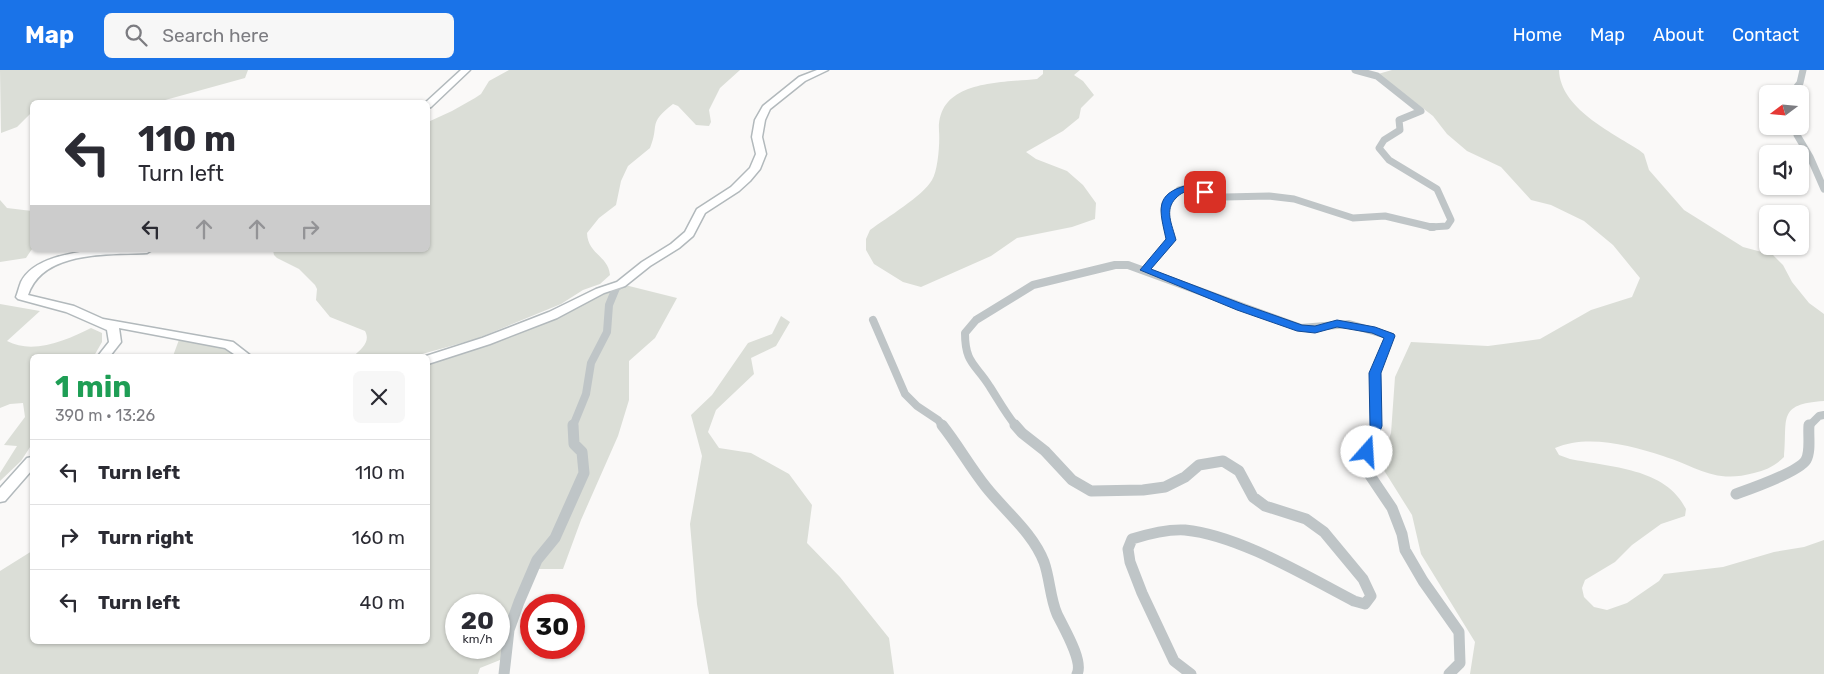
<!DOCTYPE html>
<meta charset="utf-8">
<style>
:root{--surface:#fff;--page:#f7f7f7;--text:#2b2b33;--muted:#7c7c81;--line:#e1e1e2;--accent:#1a73e8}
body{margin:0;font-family:Rubik,sans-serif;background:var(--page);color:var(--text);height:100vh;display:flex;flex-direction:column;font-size:19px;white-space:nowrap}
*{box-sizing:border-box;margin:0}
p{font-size:16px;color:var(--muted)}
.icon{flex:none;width:28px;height:28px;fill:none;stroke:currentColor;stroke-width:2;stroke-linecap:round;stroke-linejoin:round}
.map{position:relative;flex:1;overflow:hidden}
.drawer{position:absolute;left:30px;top:284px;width:400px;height:290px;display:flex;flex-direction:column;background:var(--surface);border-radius:8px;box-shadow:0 1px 4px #0004}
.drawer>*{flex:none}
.banner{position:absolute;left:30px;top:30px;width:400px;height:152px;border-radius:8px;box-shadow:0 1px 4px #0004;background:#fff;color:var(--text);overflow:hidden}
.needle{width:32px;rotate:254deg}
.controls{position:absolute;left:1759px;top:15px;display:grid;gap:10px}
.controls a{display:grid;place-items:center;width:50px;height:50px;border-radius:8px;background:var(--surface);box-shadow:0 1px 4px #0004;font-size:25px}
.speed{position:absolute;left:445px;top:524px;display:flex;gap:10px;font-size:25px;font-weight:700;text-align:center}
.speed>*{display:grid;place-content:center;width:65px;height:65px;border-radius:50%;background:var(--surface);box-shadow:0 1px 4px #0004;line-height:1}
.speed small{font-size:12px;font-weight:400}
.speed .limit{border:8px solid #d22;background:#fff;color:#111}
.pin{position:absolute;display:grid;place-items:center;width:42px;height:42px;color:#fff;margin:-21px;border-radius:10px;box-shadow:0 2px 8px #0006}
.me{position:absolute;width:55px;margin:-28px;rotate:19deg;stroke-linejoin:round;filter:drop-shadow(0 0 4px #0008)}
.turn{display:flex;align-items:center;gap:18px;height:105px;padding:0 25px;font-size:22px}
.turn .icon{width:65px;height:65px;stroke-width:2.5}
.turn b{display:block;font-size:35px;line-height:42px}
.lanes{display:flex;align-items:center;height:48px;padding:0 25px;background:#0003;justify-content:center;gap:25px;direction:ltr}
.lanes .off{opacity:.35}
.round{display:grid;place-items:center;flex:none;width:52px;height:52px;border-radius:8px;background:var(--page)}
.summary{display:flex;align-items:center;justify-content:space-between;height:85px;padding:0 25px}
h1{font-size:30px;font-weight:700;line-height:38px;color:#1e9e55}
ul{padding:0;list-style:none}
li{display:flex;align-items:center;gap:15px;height:65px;padding:0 25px;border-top:1px solid var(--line)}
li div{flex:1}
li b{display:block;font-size:19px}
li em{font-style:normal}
header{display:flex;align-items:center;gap:30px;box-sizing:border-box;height:70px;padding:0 25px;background:var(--accent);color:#fff}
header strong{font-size:24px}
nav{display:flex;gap:28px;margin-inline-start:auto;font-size:18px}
.search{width:350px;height:45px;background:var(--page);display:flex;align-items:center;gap:12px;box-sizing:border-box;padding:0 18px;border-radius:8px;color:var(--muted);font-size:19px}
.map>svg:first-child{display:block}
.green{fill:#dbded7;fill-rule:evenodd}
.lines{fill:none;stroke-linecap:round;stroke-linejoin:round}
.secondary-casing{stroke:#b2b9bc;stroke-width:3}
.street-far2{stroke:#bfc5c7;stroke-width:7}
.street-far1{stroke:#bfc5c7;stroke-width:8}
.street{stroke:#bfc5c7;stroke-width:11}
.secondary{fill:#fff;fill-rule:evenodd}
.route{fill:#1a73e8;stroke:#114b97}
</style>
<header>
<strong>Map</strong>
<div class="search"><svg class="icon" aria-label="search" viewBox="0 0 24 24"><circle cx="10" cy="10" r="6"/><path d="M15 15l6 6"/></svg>Search here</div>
<nav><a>Home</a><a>Map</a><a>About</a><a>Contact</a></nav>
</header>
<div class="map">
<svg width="1824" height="604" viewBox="0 0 1824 604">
<rect width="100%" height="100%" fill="#faf9f8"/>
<path class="green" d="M0,0H248L245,8L158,32H32V42L17,57L1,63Z
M509,0H740L720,18L709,40L711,52L709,56L696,55L678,36L673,34C647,54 660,54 650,78L628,96L621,111L616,135L599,148L587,163C588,185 608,185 610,205L600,214L583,220L561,234L476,269L415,286H354C361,279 371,272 365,261L330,247L316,230L317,219L315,215L299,199L277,188L274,185L273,180H428V52L452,41L475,28L481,24L489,11Z
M1043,0H1080L1074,5L1083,11L1094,25L1081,38L1079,48L1063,61L1026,82L1036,89L1067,101L1083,115L1096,133L1095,149L1072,157L1017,168L991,186L921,217L903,212L874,194L866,180V169L870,160C886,148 923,126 932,110C938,100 940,73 939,61C937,10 1000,13 1037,9L1043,4Z
M1392,0H1559C1560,38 1611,62 1639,80L1644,84L1649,100L1684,140L1743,177L1773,185L1783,195L1792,212L1809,233L1824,244V331C1776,334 1788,349 1784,387C1775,396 1766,400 1754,403C1715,414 1698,397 1663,386C1630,375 1587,364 1555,378L1559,385L1570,389C1610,397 1666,398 1686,439L1685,446L1661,454L1632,475L1615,492L1585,510L1582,518L1584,527L1594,537L1607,540L1627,533L1659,511L1664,504L1723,497L1774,482L1804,477L1824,470V604H1470L1475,572L1421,484L1412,445L1380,394L1391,363L1395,307L1411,272L1488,276L1540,269L1591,240L1632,227L1640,208L1613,175L1584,151L1551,135L1531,130L1501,97L1467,81L1447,64L1433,46L1378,4Z
M0,130L7,138L32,141V179L26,188L0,192Z
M621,214L677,228L655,268L629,291V330L618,366L581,450L563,499H533L505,588L480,598L478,604H0V501L32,481V571H428V290ZM456,535H499V578H456Z
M0,234L40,241L7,271C33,285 67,270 91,258L102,263V272L94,286H32V374L21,391L0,411V403L17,376L4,375L25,347L23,333L10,334L0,338Z
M781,246L790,252L776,276L751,288L754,304L716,340L708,362L719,378L751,383L789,404L812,435L807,473L840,507L889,568L894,604H709L697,534L690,454L702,386L691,345L712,325L748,273L772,264Z
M180,267L229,275L245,286H173Z"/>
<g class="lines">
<g class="secondary-casing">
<path id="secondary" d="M461,0H470L431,37L428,38V32H426Z
M817,0H828L805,11L770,39L765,50L762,67L766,84L760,99L750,111L739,121L705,143L693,166L679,178L650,196L625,216L604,223L557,248L490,274L428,294L426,286L482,268L549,242L596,219L617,212L642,192L671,174L685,162L697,139L731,117L750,98L756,84L752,67L755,50L763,36L799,7Z
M95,180H152L147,183C109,185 43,180 28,225L74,236L103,249L233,272L251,286H237L225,278L119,258L121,272L110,286H98L109,272L107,260L66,242L18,229L16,227C18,222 19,217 21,212C33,188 71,183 95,180Z
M32,387V400L5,431L0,432V418L27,388Z"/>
</g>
<path class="street-far2" d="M1791,24L1800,13L1803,0
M1799,56L1797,65L1810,87L1824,119
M1168,158L1164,140L1165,134L1179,120L1188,118H1198L1225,127L1269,126L1294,129L1353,148L1385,146L1431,157L1447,156L1451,150L1437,119L1389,90L1379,78L1384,70L1400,60L1399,50L1421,41L1377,6L1355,0"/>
<path class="street-far1" d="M1431,157H1433
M1145,200L1171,170L1168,157
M873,250L905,324L917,336L938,350L943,356
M573,356L586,324L591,293L607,262L609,235L616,218L621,214
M1016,356C1006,344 999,331 990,317C976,294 965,294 965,263L976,250L1033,215L1115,195H1128L1301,258L1349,254L1390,266L1375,303L1376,356
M1809,356L1819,346L1824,345"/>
<path class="street" d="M942,355C958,375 970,397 986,417C1005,441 1033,463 1044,492C1050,509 1050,528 1057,544C1063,557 1084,591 1077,604
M1015,355L1022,363L1045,381L1072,410L1091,421L1143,420L1165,417L1185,407L1199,395L1223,391L1239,401L1253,427L1265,436L1306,449L1324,462L1363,509L1371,526L1365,534L1354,531C1306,506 1238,465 1185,460C1168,459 1148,464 1132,469L1128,479L1130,492L1142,523L1174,591L1191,604
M1376,355L1363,395L1392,438L1402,464L1405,480L1423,511L1459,562L1460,593L1449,604
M1736,424C1750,419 1799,402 1806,390C1811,381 1808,365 1809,355
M504,604L509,560L519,532L537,490L555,468L584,403L582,382L574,374L573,355"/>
<use href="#secondary" class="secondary"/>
</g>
<path class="route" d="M1188,115L1201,117L1210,122L1205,125C1193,121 1186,118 1176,128C1164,140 1172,154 1176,170L1151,199L1245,235L1302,255L1315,256L1337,250L1375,257L1394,264L1395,266L1381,303L1382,356L1371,385H1363L1361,382L1370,356L1369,303L1384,268L1372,263L1337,257L1315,263L1297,261L1237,240L1140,200L1166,169C1160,141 1153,124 1188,115Z"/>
</svg>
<div class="controls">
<a><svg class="needle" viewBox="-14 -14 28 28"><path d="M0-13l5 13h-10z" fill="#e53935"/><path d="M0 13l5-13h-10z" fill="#7c7c81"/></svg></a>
<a><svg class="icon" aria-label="sound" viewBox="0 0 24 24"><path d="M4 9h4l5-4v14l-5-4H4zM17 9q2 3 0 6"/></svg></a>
<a><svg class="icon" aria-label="search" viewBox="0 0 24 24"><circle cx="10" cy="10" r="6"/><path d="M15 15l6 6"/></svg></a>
</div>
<div class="speed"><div>20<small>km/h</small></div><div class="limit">30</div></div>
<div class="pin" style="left:1205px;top:122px;background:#d93025"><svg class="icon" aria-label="arrive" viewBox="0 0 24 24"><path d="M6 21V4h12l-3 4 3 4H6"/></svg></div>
<svg class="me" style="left:1367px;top:382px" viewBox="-20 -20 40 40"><circle r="19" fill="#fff"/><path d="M0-13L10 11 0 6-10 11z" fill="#1a73e8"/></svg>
<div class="banner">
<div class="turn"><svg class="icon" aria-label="left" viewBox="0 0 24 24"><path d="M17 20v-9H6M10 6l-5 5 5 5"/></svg><div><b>110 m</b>Turn left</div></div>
<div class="lanes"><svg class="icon" aria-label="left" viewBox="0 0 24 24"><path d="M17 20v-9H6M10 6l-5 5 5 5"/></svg><svg class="icon off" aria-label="ahead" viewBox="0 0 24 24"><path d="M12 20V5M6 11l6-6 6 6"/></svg><svg class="icon off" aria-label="ahead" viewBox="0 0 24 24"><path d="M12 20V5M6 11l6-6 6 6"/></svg><svg class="icon off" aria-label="right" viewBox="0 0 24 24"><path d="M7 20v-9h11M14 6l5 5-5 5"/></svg></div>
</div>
<section class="drawer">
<div class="summary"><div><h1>1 min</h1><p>390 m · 13:26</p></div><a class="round"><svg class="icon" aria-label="close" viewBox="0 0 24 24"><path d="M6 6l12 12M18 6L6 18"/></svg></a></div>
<ul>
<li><svg class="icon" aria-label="left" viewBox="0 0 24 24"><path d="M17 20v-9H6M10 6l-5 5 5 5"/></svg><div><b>Turn left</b></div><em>110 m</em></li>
<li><svg class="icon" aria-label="right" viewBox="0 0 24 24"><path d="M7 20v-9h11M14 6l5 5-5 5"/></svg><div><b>Turn right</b></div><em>160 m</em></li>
<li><svg class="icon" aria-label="left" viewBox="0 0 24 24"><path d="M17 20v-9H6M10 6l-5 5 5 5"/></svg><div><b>Turn left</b></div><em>40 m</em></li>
</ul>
</section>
</div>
